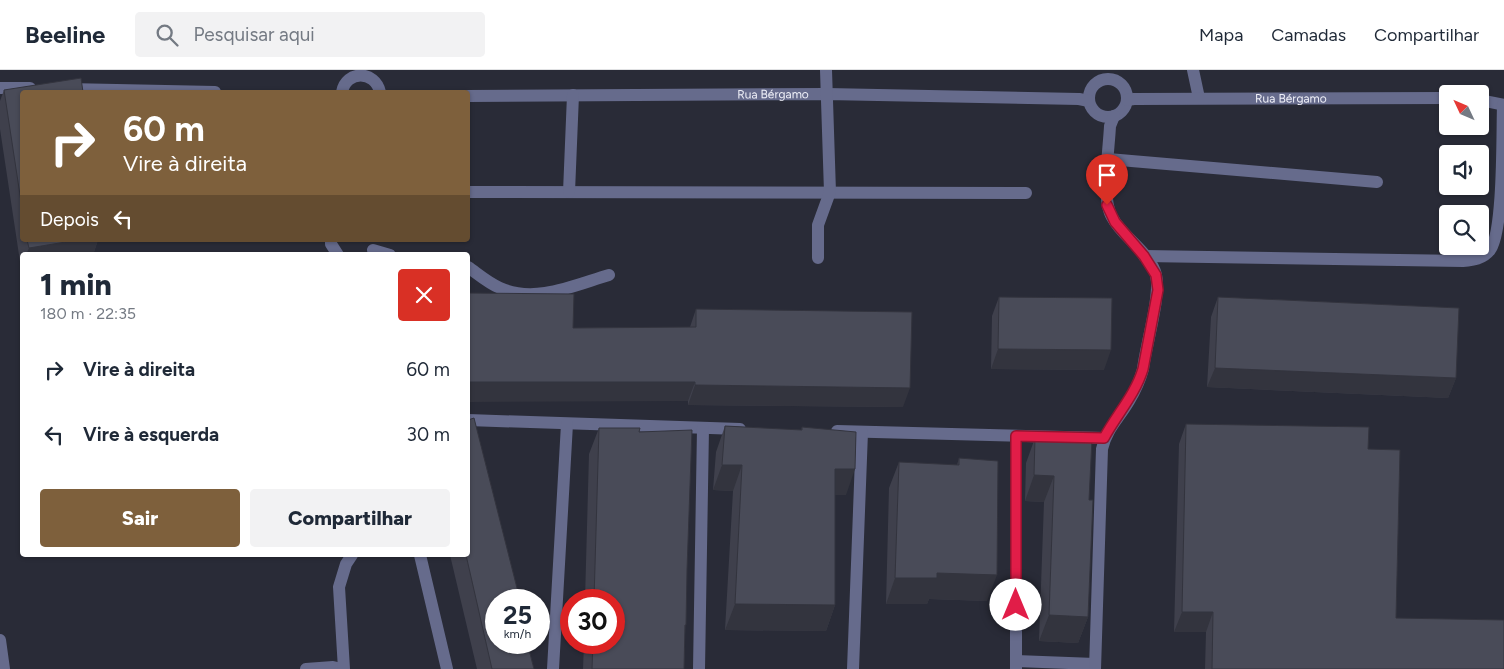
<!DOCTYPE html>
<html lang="pt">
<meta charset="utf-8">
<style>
:root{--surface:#fff;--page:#f2f2f3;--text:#1f2937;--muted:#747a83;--line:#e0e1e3;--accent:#7e603c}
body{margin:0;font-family:Figtree,sans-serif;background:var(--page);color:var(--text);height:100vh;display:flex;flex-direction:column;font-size:19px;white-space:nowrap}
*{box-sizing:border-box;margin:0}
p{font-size:16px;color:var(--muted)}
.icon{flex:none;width:28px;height:28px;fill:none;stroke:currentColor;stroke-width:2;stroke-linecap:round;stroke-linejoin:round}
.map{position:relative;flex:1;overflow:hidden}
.sheet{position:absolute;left:20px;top:182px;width:450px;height:305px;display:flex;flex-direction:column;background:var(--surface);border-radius:5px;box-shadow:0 1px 4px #0004}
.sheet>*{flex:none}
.guide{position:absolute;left:20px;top:20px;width:450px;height:152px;border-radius:5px;box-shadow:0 1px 4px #0004;background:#7e603c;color:#fff;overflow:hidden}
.needle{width:32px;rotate:314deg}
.tools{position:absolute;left:1439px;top:15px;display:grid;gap:10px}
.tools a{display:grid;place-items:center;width:50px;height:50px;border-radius:5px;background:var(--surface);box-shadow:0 1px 4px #0004;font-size:25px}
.speed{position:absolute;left:485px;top:519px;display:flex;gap:10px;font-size:25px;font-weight:700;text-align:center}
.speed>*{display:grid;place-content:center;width:65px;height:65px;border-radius:50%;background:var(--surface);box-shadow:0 1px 4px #0004;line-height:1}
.speed small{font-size:12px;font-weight:400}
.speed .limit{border:8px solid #d22;background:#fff;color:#111}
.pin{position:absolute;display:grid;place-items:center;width:42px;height:42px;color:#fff;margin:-51px -21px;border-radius:50% 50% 50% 0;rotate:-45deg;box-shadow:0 0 5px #0007}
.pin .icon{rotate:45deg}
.me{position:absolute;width:55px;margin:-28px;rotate:0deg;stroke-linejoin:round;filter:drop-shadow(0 0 4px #0008)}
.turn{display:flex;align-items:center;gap:18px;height:105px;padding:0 20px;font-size:22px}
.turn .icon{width:65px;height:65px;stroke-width:2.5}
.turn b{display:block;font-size:35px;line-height:42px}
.then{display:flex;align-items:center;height:48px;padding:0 20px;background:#0003;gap:10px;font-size:19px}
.round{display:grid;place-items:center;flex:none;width:52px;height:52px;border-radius:5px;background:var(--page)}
.headline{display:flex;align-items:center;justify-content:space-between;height:85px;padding:0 20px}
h1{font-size:30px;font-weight:800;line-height:38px}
.button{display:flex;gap:10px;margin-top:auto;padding:10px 20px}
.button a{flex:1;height:58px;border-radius:5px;background:var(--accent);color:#fff;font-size:20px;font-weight:800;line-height:58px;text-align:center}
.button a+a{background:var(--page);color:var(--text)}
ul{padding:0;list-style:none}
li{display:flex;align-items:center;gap:15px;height:65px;padding:0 20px}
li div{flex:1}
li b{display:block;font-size:19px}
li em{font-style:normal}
header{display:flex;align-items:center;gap:30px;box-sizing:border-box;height:70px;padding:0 25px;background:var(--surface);border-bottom:1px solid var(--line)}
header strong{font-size:24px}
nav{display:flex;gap:28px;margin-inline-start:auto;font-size:18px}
.search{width:350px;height:45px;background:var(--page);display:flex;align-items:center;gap:12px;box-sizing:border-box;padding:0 18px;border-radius:5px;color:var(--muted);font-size:19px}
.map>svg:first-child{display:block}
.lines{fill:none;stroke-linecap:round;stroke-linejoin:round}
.minor{stroke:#666b8c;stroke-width:12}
.wall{fill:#3f404c}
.shaded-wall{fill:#33343e}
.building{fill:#494b58;stroke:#33343e}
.route-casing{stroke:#92132f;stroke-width:12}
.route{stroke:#e11d48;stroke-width:9}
.labels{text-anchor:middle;stroke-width:5;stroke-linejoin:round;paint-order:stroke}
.street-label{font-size:12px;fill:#eff0f8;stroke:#131419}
</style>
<header>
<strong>Beeline</strong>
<div class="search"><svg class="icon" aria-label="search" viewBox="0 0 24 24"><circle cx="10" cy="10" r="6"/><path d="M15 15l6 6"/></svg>Pesquisar aqui</div>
<nav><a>Mapa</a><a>Camadas</a><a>Compartilhar</a></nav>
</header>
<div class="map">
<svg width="1504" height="599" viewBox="0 0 1504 599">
<rect width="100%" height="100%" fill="#292b37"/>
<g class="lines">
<g class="minor">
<path d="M1193,0L1199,28"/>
<circle cx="1108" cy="28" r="19"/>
<path d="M0,18H30"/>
<path d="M67,19L215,22"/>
<path d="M342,22C346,0 375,0 380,22"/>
<path id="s1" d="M468,26L827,24L1079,29L1089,31"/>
<path id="s2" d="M1127,30L1134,29L1448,28"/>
<path d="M1480,30L1504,35"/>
<path d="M1108,89L1377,112"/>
<path d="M468,122L1026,123"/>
<path d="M569,122L573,25"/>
<path d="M331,170V174L338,185"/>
<path d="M373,180L390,185"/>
<path d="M1144,186L1463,191C1473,190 1483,189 1490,180C1504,161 1502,63 1503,35"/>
<path d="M818,188V155L830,122L826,0"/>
<path d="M468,197C478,204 488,213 500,218C535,234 575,215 609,205"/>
<path d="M468,350L740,359"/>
<path d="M837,361L1105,368"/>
<path d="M420,485L447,599"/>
<path d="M0,570L4,599"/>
<path d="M1016,591L1095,594"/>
<path d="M306,599L333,597L342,599"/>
<path d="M344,599L339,517L346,494L352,485"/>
<path d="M553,599L567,354"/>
<path d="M699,599L703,358"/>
<path d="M853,599L862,362"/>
<path d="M1016,599V366"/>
<path d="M1095,599L1102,379C1106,360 1119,348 1129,331C1135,321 1140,310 1143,299C1146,274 1161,226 1156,205C1151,183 1122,167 1112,147C1101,129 1109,79 1110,56L1114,46"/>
</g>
</g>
<path class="wall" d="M4,20L22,22V170H98L93,185H22V197L21,198L0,59V31Z
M999,227L1104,300L991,299L992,246Z
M1218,227L1456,308L1448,328L1207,317L1211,247Z
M696,239L903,337L688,335V331L573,258L690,257Z
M1186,354L1368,379L1396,548L1504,599H1205L1206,562H1174L1179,374Z
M725,356L801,360L802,357L846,425H835V535L826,561L725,560L733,421L713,420L716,382Z
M599,358L639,362L687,500L684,599H583L584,572H614V530H585L589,384Z
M1035,368L1089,430L1088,547L1078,573L1039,571L1044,432L1025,431L1026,393Z
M959,388L987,531L929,529L927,534H886L889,418L899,392L957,395Z
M450,485H468L516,528L534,599H477Z"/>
<path class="shaded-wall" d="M78,170H98L93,185H26L29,178Z
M998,279L1111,280L1104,300L991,299Z
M1215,298L1456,308L1448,328L1207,317Z
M468,312H695L688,331L468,332Z
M695,315L910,318L903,337L688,335Z
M722,395H742L733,421L713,420Z
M835,399H855L846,425H825Z
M1034,405L1054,406L1044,432L1025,431Z
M937,503L997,505L987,531L929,529L927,534H886L895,508Z
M735,534L835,535L826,561L725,560Z
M1182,542H1213L1206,562H1174Z
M1049,545L1088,547L1078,573L1039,571Z"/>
<path class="building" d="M81,8L83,22H22V138L4,20Z
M27,170H78L29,178Z
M468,223L574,224L573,258L696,257V239L912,242L910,318L695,315V312H468Z
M999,227L1112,228L1111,280L998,279Z
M1218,227L1459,238L1456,308L1215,298Z
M474,348L518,522L514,523L516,530H496V572H527L534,599H492L466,485H468V350Z
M1186,354L1369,357L1368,379L1400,380L1396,548L1504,550V599H1212L1213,542H1182Z
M725,356L802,360V357L856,362L855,399H835V535L735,534L742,395H722Z
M599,358H640L639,362L692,360L687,500L686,555H685L684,599H592L593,572H614V530H594Z
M1035,368L1092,369L1089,430H1093L1088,547L1049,545L1054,406L1034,405Z
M959,388L998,391L997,505L937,503V508H895L899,392L959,395Z"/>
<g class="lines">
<g class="route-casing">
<path id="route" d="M1016,535V366L1104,368C1117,344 1135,325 1143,299L1158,220L1156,205L1144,186L1115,152L1107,135"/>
</g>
<use href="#route" class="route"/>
</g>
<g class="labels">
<g class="street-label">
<text dy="4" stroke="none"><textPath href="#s1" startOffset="305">Rua Bérgamo</textPath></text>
<text dy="4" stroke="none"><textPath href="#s2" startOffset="164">Rua Bérgamo</textPath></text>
</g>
</g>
</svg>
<div class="tools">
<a><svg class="needle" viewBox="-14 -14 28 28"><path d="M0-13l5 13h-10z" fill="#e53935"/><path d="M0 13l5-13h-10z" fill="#747a83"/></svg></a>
<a><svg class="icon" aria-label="sound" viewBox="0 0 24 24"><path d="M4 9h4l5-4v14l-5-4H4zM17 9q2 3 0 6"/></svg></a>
<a><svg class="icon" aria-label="search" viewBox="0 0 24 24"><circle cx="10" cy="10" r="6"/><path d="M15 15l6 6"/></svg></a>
</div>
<div class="speed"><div>25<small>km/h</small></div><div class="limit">30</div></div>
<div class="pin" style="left:1107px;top:135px;background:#d93025"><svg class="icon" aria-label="arrive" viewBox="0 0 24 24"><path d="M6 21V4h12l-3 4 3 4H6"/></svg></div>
<svg class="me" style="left:1016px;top:535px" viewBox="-20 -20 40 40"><circle r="19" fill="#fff"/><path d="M0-13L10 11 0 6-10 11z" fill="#e11d48"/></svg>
<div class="guide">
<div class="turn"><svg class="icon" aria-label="right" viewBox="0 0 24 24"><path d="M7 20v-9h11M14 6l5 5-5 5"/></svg><div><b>60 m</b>Vire à direita</div></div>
<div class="then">Depois<svg class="icon" aria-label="left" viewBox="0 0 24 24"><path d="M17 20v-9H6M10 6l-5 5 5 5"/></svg></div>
</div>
<section class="sheet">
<div class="headline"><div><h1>1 min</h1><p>180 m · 22:35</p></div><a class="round" style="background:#d93025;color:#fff"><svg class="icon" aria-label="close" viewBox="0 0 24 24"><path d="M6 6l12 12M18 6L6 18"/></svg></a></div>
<ul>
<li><svg class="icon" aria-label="right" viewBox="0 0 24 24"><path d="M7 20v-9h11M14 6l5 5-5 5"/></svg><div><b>Vire à direita</b></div><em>60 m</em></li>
<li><svg class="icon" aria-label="left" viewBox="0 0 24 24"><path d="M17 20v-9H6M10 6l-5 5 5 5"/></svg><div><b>Vire à esquerda</b></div><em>30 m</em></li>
</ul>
<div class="button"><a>Sair</a><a>Compartilhar</a></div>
</section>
</div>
